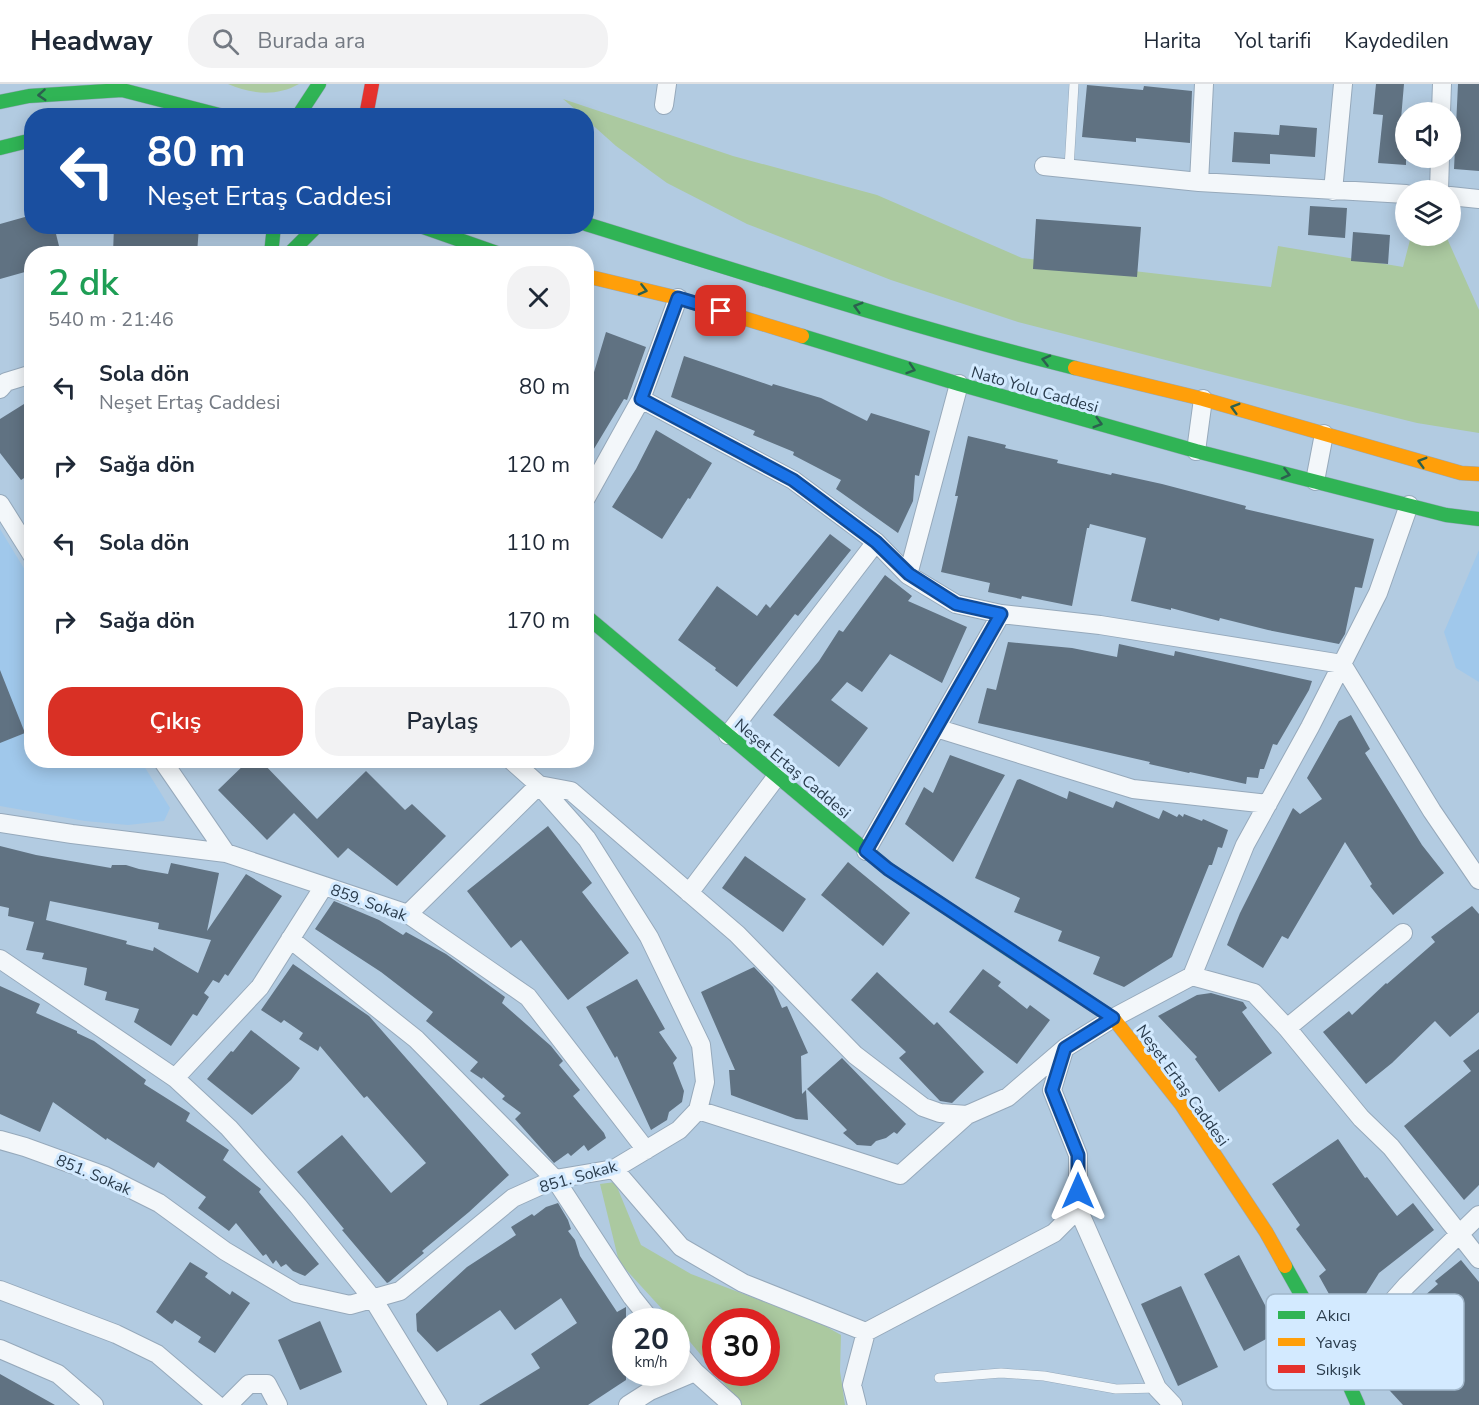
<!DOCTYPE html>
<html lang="tr">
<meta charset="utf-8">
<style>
:root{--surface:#fff;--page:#f2f2f3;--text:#1f2937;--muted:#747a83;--line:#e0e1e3;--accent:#d93025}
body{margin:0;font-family:"Nunito Sans",sans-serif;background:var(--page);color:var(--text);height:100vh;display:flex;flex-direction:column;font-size:22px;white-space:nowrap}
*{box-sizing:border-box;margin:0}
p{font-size:20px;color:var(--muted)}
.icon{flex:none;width:33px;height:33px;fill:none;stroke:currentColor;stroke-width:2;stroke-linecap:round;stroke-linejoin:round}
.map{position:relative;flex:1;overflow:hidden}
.sheet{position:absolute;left:24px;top:162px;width:570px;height:522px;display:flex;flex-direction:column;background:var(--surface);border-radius:24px;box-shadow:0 3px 15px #0003}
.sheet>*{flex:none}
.hud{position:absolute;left:24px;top:24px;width:570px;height:126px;border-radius:24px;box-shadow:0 3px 15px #0003;background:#1a4fa0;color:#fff;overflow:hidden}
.controls{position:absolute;left:1395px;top:18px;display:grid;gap:12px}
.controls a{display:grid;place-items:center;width:66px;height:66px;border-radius:50%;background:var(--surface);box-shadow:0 3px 15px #0003;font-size:30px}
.speed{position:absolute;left:612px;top:1224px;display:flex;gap:12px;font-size:30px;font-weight:700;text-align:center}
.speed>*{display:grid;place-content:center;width:78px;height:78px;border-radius:50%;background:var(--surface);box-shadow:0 3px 15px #0003;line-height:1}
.speed small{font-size:15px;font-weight:400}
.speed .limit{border:9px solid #d22;background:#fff;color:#111}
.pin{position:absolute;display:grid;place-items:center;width:51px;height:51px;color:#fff;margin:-26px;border-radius:12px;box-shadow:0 3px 9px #0006}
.me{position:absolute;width:66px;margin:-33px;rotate:0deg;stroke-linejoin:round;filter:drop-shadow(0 0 4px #0008)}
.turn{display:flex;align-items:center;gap:21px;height:126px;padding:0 24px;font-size:27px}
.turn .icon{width:78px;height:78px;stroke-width:2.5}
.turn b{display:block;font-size:42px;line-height:51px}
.round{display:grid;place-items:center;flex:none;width:63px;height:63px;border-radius:24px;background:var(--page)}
.headline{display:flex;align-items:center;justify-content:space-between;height:102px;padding:0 24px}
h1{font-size:36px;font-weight:600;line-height:45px;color:#1e9e55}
.action{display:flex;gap:12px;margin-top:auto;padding:12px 24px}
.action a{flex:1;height:69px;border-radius:24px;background:var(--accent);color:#fff;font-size:24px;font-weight:600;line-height:69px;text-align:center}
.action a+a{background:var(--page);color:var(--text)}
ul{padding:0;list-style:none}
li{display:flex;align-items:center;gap:18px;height:78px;padding:0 24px}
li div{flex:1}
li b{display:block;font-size:22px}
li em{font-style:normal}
header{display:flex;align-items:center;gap:36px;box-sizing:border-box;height:84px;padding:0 30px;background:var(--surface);border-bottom:2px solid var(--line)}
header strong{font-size:28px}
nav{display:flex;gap:33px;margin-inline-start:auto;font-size:21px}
.search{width:420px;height:54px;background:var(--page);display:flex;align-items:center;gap:15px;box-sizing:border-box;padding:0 21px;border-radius:24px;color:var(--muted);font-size:22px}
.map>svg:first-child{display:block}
.built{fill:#a0c8eb}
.green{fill:#abc9a0;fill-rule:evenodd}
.building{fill:#607282;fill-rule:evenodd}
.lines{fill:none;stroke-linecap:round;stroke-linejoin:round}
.lane-casing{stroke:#96a9bb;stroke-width:10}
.street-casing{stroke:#96a9bb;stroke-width:20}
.fast-casing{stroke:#96a9bb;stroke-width:15}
.slow-casing{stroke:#96a9bb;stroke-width:15}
.jam-casing{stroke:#96a9bb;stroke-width:15}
.lane{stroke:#f3f7fa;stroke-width:9}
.street{stroke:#f3f7fa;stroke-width:18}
.fast{stroke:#30b455;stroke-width:14}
.slow{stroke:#ff9f0a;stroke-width:14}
.jam{stroke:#e5322d;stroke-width:14}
.oneway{stroke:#2c604f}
.route-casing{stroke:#114b97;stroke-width:15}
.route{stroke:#1a73e8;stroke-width:10}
.labels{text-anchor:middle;stroke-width:6;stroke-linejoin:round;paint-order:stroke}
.street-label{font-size:16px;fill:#2a3c4d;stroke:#d3eaff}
.key{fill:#d3eaff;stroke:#a0b6ca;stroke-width:1.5}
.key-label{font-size:16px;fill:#2a3c4d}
</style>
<header>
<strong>Headway</strong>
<div class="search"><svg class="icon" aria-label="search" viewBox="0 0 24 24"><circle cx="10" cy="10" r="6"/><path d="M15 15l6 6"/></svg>Burada ara</div>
<nav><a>Harita</a><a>Yol tarifi</a><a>Kaydedilen</a></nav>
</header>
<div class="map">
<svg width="1479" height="1321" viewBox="0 0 1479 1321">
<rect width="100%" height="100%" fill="#b2cbe1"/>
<path class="built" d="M0,445L31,496L32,676L141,677L170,724L164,737L128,741L85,737L0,722Z
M1479,466V598L1456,584L1444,548Z"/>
<path class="green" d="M228,0H299C276,13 251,10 228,0Z
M563,15L733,72L877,111L1022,174L1271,203L1278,162L1403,183L1411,152H1446L1479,226V349L1417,339L1216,289L1018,238L891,196L747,140L667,99L616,62L587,36L586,32L582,31Z
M615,1098L641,1161L691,1190L820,1239L841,1251L840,1287L845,1321H742L677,1242L676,1238L673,1237L619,1178L600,1100ZM716,1238H766V1288H716Z"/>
<path class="building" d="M1376,0H1404L1401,35L1406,36V81L1378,79L1383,31L1373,30Z
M1458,0H1479V87L1454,85Z
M1087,1L1143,6L1144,2L1192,7L1190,59L1136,54V58L1082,53Z
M1280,41L1317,44L1315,73L1270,70V80L1232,78L1234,48L1279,51Z
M1310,122L1347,124L1345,154L1308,151Z
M32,131V142H54L61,170H32V186L0,195V140Z
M1036,135L1141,143L1137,193L1033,185Z
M114,142H199L197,170H113Z
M1353,148L1390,151L1388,180L1351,177Z
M606,248L646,263L627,316L624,315L586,378V315Z
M684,272L772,302L773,300L821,314L867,337L871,329L930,347L919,392L915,391L913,417L898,449L836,405L841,396L793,371L794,368L753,351L755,347L671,313Z
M32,315V389L21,396L0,369V335Z
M656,346L712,379L690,415L688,414L662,455L612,423L636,385Z
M968,352L1006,361L1005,364L1058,376L1057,379L1111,391L1112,389L1162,400L1246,422L1245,425L1374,455L1362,504L1355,503L1345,550L1339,560L1268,546L1220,534L1219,537L1171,524V526L1131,517L1146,454L1090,440L1089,444H1087L1072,522L1022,512L1021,515L988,508L990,499L941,488L958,412H955Z
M830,450L851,466L798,532L795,530L737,603L715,586L716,584L678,556L717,502L757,532L766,520L770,524Z
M885,491L912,512L908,517L967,543L942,599L890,570L862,608L847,598L831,616L868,644L839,683L773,631L819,577L839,546L843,548Z
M1008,558L1072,564L1117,573L1119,560L1174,572L1175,567L1312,597L1309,606L1277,661L1273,660L1264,685H1260L1258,694L1247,693L1246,700L1190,688L1189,689L1149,680L1150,678L978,639L987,604L996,606Z
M0,586L25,649L0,659Z
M1351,631L1370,665L1365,669L1422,761L1444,789L1393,831L1370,802L1372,800L1345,758L1288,855L1282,852L1263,884L1227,861L1240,829L1293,724L1300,730L1322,715L1307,694L1339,637Z
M950,671L1005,691L953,778L905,740L924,703L933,709Z
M249,676H260L317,735L366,687L405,726L412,720L446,752L397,802L348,764L338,774L294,729L267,756L218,706Z
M1020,695L1067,715L1069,707L1113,724L1116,717L1159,735L1163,726L1177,733L1179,730L1183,733L1184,730L1202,737L1203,735L1228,746L1222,764L1218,763L1212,781H1209L1172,873L1124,903L1093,890L1100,873L1058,857L1062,847L1014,828L1020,814L975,794L1017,696Z
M548,742L592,799L582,808L629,869L568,916L521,856L511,864L467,807Z
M0,762L36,771L111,784L112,781H126L139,785L168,790L171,779L219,789L207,847L246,790L282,812L228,892L225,890L219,899L213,896L204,909L209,913L197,932L193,930L171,962L134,938L139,925L105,916L107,908L84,901L87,884L42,875L44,869L26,866L34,838L8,832L9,824L0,822ZM50,817L159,839L158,845L211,856L198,889L154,863L153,867L126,860L127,857L46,836Z
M745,772L806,815L783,848L722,804Z
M848,778L910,829L883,862L821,811Z
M334,817L379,836L403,851L406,848L446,870L505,913L502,919L551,962L563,977L559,981L580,1006L573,1012L604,1049L606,1054L588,1067L584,1061L571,1072L568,1069L554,1079L515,1035L521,1029L502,1015L505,1012L483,993L482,995L470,987L478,978L426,937L433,928L381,888L315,845Z
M1472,822L1479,830V928L1450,953L1435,937L1392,979L1366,1000L1323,948L1349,927L1352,931L1386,899L1387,900L1435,858L1431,853Z
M293,880L369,932L509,1091L469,1128L422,1167L424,1169L389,1198L387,1199L342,1146L344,1145L297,1088L342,1051L391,1109L426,1079L367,1012L364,1014L320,962L318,967L299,955L303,949L284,936L281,939L261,926Z
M754,883L773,903L782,924L787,922L808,969L801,972L802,1010L806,1006L808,1036L796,1035L731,1011L729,986H735L701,908Z
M983,885L1001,898L998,902L1027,925L1030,921L1050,936L1017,980L949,928Z
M877,888L934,941L937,938L984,988L952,1019L940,1017L899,974L906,968L851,916Z
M637,895L665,945L659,948L677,974L673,979L684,1007L682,1018L669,1028L667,1036L651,1046L617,972L615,974L586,923Z
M0,902L40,920L36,929L77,947V949L94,957L146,996L144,1000L190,1029L186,1037L229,1066L223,1076L261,1105L259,1108L319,1180L305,1192L293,1187L286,1180L281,1183L276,1176L273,1180L266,1170L263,1172L236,1139L229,1147L198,1124L206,1113L158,1078L154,1084L107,1054L106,1056L53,1018L40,1048L0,1030Z
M1211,909L1243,918L1247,924L1242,928L1272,969L1219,1008L1195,975L1197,973L1158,932L1197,911Z
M251,946L300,984L291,996L252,1031L207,995L231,967L233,968Z
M1479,965V1101L1464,1116L1404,1042L1471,987L1463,977Z
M842,974L906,1040L897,1050L894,1048L886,1054L876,1057L871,1062L857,1061L843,1049L847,1046L807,1005Z
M1338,1055L1365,1094L1367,1093L1397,1132L1413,1119L1434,1146L1379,1189L1352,1232L1344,1237L1319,1192L1326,1186L1296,1145L1300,1141L1272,1100Z
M558,1119L568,1136L571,1145L568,1147L575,1156L580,1172L617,1228L626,1223V1296L588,1321H479L540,1284L531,1270L577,1239L561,1214L515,1246L500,1226L437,1268L417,1247L416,1230L467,1183L516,1151L511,1143L532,1130L534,1132L546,1123Z
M1239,1171L1279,1248L1244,1267L1204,1190Z
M1461,1176L1479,1198V1321H1403L1367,1282L1404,1237L1400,1233L1438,1200L1435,1197Z
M190,1178L208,1189L205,1193L230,1211L232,1207L250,1219L215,1269L198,1258L201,1253L175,1236L172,1240L156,1228Z
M1181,1202L1218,1283L1178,1302L1141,1220Z
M320,1237L342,1288L300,1306L278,1256Z
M0,1290L55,1321H0Z"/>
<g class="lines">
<g class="lane-casing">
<path id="lane" d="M1069,84L1074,0
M939,1294L1001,1289L1044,1292L1116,1305L1157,1304"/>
</g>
<g class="street-casing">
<path id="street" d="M1204,0L1199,98L1406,110
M664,21L667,0
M1441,28L1442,0
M1044,82L1199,98
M1439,106L1440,74
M1333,107L1343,0
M1450,112L1479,115
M0,305L6,298L32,290
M641,315L678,214
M1196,367L1203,315
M1315,397L1324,350
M586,414L641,315L793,396L876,458L908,491L956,520L1001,530L1100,541L1342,580L1432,727L1479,796
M0,420L32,471
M908,491L959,300
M936,644L1133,705L1268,720
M728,651L876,458
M162,676L226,769
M0,739L72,750L226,769L408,830L528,913L646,1066
M866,767L1001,530
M689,809L777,692
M408,830L539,701L571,707L737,850L855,971L923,1023L940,1029L967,1031L1008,1013L1065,964L1113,934L1192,892L1245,761L1310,643L1378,509L1409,421
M290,855L416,955L555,1095L632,1213L652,1238
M0,875L175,994L229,1044L298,1122L373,1215L438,1321
M1192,892L1254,909L1287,944L1361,1034L1391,1063L1479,1175
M1287,944L1403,849
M1064,966L1052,1006L1078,1071V1125L1157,1304L1173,1321
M175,994L260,903L324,802
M698,1026L900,1091L967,1031
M0,1056L25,1063L105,1092L159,1119L225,1167L296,1209L350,1221L400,1207L513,1114L555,1095L614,1085L679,1046L698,1026L705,998L701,961L649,853L587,755L539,701L511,676
M614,1085L681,1163L743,1199L866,1248L1054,1149L1078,1125
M0,1206L116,1250L157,1270L217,1321
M0,1265L58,1290L94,1321
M676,1266L695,1288L732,1321
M1339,1278L1406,1202L1479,1131
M228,1321L249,1300H267L278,1321
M628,1321L650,1307L695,1288
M857,1321L852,1301L866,1248"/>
</g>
<g class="fast-casing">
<path id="fast" d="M0,18L29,12L122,6L223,32
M298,32L319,0
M0,64L32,56
M586,140C748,190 910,243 1075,284
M420,142L500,170
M271,170L274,142
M289,170L317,142
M802,252L959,300L1196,367L1446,431L1479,435
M586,532L888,785L1026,877
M1285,1182L1339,1278L1358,1321"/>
</g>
<g class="slow-casing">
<path id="slow" d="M586,192L678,214L802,252
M1075,284L1203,315L1461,389L1479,390
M1026,877L1113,934L1181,1020L1266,1148L1285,1182"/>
</g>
<g class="jam-casing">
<path id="jam" d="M366,32L372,0"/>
</g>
<use href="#lane" class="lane"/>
<use href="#street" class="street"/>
<use href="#fast" class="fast"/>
<use href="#slow" class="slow"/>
<use href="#jam" class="jam"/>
</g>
<defs><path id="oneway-chevron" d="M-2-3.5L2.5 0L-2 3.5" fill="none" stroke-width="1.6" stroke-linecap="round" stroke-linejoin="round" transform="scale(1.5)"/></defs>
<g class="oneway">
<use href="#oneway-chevron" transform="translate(42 11) rotate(176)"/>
<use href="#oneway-chevron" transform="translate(643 206) rotate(14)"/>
<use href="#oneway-chevron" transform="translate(858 223) rotate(-164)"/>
<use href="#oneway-chevron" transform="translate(1046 276) rotate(-166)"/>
<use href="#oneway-chevron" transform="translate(911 285) rotate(18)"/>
<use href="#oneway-chevron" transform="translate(1235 324) rotate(-164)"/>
<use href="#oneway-chevron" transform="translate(1098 339) rotate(16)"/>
<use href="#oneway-chevron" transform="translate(1422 378) rotate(-164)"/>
<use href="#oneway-chevron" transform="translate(1286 390) rotate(14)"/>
</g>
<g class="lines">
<g class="route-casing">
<path id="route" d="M721,227L678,214L641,315L793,396L876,458L909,490L956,520L1001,530L866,767L888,785L1113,934L1065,964L1052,1006L1078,1071V1107"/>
</g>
<use href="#route" class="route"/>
</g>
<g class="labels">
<g class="street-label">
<text transform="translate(1035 305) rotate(16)" y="6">Nato Yolu Caddesi</text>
<text transform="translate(793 684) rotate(40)" y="6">Neşet Ertaş Caddesi</text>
<text transform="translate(369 818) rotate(20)" y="6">859. Sokak</text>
<text transform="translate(1183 1001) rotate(54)" y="6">Neşet Ertaş Caddesi</text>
<text transform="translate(94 1090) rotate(23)" y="6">851. Sokak</text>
<text transform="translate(578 1092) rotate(-16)" y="6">851. Sokak</text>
</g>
</g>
<rect x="1266" y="1210" width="198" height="96" rx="9" class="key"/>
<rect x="1278" y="1227" width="27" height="8" fill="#30b455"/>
<rect x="1278" y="1254" width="27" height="8" fill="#ff9f0a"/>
<rect x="1278" y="1281" width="27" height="8" fill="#e5322d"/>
<g class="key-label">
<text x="1316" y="1237">Akıcı</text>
<text x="1316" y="1264">Yavaş</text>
<text x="1316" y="1291">Sıkışık</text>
</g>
</svg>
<div class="controls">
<a><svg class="icon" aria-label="sound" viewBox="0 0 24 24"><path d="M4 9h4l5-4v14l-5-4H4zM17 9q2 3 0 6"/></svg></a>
<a><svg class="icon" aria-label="layers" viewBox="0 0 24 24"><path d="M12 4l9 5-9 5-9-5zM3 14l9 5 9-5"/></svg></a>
</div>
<div class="speed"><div>20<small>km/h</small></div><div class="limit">30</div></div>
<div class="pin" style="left:721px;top:227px;background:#d93025"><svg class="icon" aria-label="arrive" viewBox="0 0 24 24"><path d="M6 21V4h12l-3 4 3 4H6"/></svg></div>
<svg class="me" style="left:1078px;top:1107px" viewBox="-20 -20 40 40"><path d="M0-17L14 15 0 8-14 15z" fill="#1a73e8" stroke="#fff" stroke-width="4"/></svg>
<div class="hud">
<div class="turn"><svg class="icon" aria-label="left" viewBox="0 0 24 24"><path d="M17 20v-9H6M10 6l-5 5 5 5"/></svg><div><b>80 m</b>Neşet Ertaş Caddesi</div></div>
</div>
<section class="sheet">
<div class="headline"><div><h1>2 dk</h1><p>540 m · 21:46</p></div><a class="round"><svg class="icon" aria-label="close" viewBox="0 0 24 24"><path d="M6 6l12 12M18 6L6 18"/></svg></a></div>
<ul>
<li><svg class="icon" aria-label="left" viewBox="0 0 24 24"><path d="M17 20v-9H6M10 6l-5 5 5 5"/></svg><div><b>Sola dön</b><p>Neşet Ertaş Caddesi</p></div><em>80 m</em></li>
<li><svg class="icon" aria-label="right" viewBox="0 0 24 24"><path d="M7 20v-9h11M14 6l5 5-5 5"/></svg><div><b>Sağa dön</b></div><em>120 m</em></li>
<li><svg class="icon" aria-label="left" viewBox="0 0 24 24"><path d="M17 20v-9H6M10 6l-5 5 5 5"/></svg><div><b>Sola dön</b></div><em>110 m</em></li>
<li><svg class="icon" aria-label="right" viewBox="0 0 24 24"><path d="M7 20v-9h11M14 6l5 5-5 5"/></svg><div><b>Sağa dön</b></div><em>170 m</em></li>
</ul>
<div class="action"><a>Çıkış</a><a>Paylaş</a></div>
</section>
</div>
